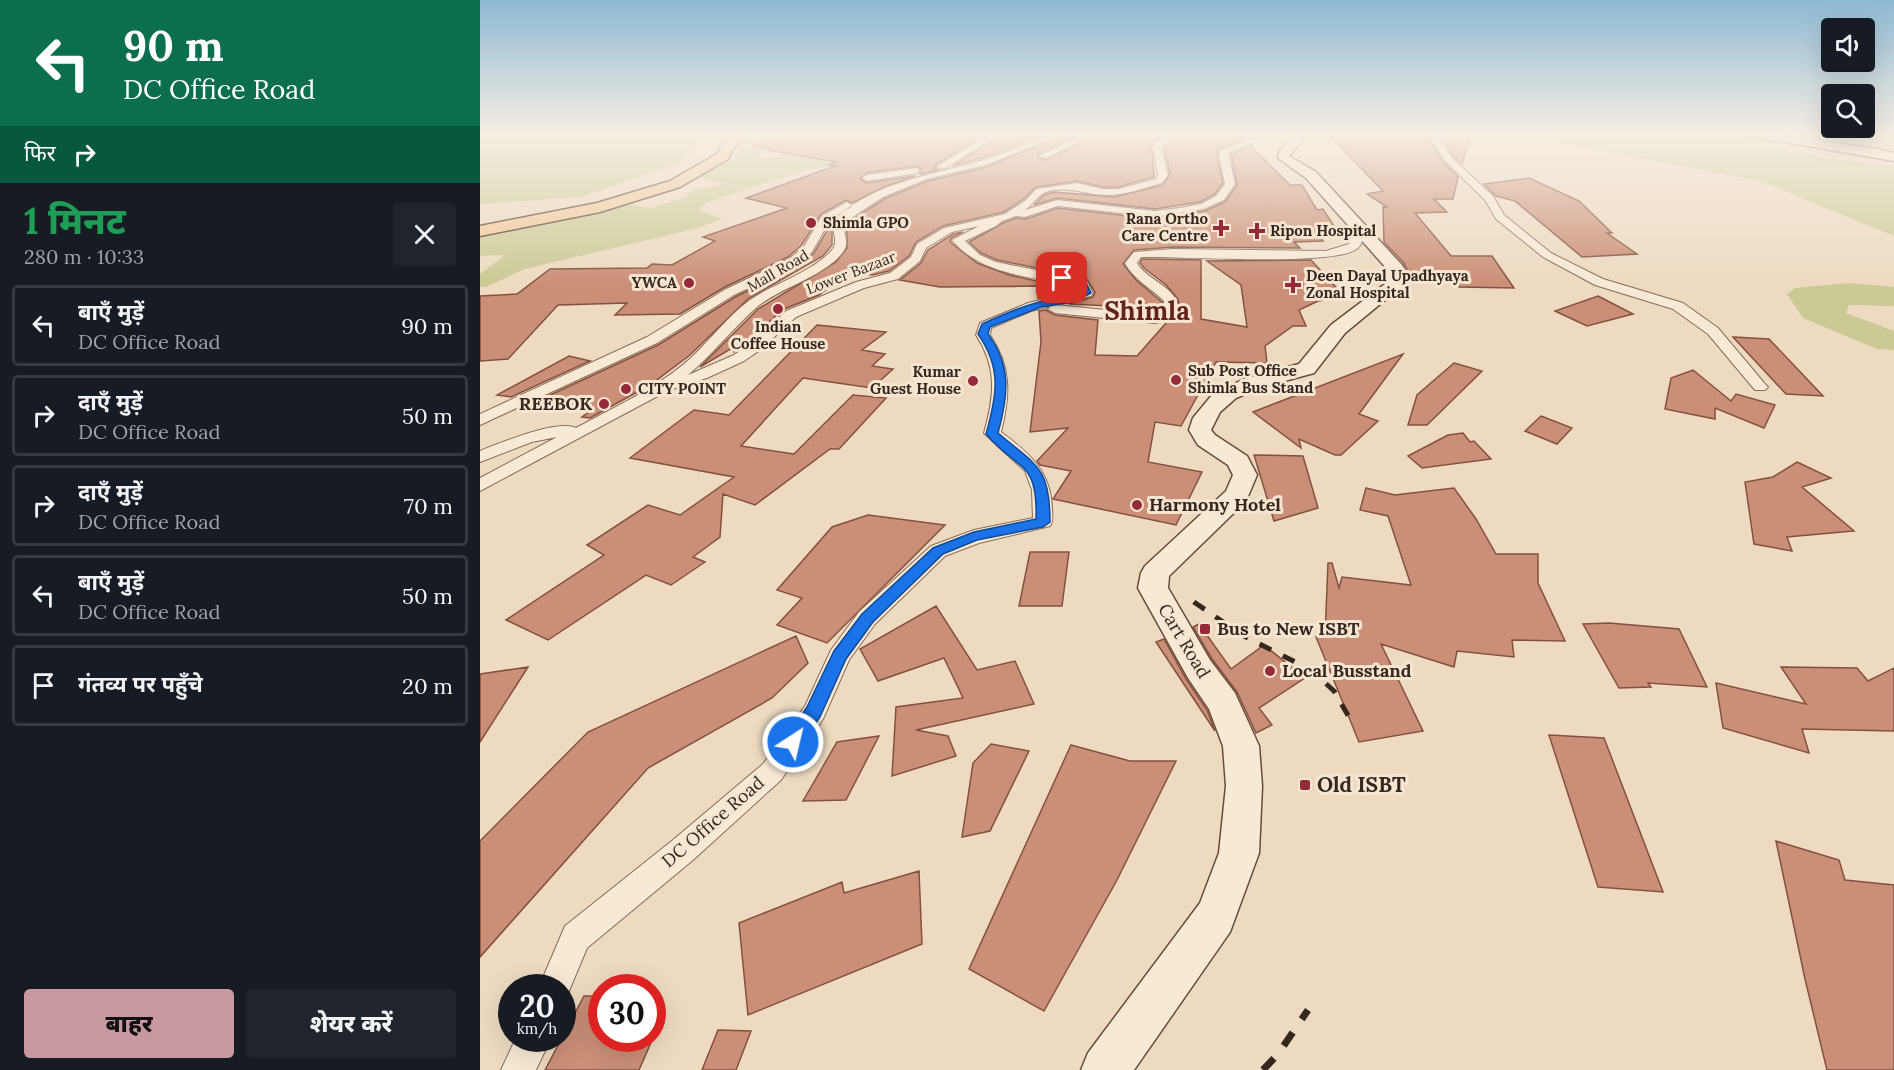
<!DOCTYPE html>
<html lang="hi">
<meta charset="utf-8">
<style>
:root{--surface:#171b24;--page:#20242c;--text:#f1f3f6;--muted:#9ea1a6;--line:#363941;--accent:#c899a1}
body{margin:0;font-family:Lora,"Noto Sans Devanagari",serif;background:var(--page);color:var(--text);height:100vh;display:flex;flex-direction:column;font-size:22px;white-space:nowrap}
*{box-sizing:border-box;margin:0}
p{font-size:20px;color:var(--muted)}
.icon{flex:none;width:33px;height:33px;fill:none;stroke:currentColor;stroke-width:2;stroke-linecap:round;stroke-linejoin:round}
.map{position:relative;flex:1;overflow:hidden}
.side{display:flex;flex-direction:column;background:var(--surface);width:480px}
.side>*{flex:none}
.hud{background:#0b6e4f;color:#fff;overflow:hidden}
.tools{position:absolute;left:1341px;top:18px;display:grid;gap:12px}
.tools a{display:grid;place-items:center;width:54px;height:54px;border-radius:6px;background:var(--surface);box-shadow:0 6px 24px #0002;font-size:30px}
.speed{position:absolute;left:18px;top:974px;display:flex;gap:12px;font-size:30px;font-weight:700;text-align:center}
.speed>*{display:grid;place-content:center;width:78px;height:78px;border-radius:50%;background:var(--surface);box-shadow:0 6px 24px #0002;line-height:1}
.speed small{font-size:15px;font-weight:400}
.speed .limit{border:9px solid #d22;background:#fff;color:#111}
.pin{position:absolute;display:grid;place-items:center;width:51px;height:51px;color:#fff;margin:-26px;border-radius:12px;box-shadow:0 3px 9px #0006}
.me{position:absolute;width:66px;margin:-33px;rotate:35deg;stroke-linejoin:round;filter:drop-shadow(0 0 4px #0008)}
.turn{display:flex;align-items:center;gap:21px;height:126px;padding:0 24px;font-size:27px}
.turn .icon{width:78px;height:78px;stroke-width:2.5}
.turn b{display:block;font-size:42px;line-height:51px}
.then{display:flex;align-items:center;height:57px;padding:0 24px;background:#0003;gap:12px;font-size:22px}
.round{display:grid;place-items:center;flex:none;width:63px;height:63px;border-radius:6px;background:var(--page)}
.overview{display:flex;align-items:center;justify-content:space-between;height:102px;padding:0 24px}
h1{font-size:36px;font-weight:800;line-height:45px;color:#1e9e55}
.primary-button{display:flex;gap:12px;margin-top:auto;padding:12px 24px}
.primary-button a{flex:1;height:69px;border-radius:6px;background:var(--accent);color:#111;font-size:24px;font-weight:800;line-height:69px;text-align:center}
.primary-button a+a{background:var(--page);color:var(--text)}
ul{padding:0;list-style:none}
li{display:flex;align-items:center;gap:18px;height:81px;margin:0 12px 9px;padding:0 12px;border:3px solid var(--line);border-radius:6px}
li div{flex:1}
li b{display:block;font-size:22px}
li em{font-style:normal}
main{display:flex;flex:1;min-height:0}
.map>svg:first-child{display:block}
.green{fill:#cbca95}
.building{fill:#cb8f77;stroke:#85513f;stroke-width:1.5}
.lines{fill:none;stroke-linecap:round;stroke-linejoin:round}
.street-casing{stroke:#866b59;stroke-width:2}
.secondary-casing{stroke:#684c3c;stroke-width:3}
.primary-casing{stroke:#543a2d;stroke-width:3}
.street{fill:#f8e9d4;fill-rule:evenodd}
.secondary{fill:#f8e9d4;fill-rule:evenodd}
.primary{fill:#f1c999;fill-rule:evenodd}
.rail-far2{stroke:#36261d;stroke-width:4.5;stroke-dasharray:10 10;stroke-linecap:butt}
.rail-far1{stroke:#36261d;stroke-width:5;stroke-dasharray:13 13;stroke-linecap:butt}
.rail{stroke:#36261d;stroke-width:7;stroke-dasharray:16 16;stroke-linecap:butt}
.route{fill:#1a73e8;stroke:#114b97;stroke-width:1.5}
.poi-dot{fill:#952a39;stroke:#f5e5d1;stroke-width:2}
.labels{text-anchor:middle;stroke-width:6;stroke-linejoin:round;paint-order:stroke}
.far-poi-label{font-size:15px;font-weight:bold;fill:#36261d;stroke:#f5e5d1;text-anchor:start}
.far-street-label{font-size:15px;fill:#36261d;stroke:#f5e5d1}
.poi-label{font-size:18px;font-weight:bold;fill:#36261d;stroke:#f5e5d1;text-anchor:start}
.street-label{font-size:18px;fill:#36261d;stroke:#f5e5d1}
.near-poi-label{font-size:21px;font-weight:bold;fill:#36261d;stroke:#f5e5d1;text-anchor:start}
.far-town-label{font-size:26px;font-weight:bold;fill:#62221d;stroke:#f5e5d1}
</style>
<main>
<section class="side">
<div class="hud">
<div class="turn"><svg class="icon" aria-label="left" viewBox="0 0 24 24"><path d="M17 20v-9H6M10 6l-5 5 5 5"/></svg><div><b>90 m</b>DC Office Road</div></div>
<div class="then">फिर<svg class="icon" aria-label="right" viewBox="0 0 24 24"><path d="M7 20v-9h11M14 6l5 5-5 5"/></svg></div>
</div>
<div class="overview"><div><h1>1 मिनट</h1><p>280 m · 10:33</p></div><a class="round"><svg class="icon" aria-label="close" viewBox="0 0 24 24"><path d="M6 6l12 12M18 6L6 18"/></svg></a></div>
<ul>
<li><svg class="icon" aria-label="left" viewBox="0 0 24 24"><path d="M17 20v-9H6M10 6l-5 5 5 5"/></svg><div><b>बाएँ मुड़ें</b><p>DC Office Road</p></div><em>90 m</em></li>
<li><svg class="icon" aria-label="right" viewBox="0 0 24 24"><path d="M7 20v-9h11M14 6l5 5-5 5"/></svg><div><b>दाएँ मुड़ें</b><p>DC Office Road</p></div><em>50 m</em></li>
<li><svg class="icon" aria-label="right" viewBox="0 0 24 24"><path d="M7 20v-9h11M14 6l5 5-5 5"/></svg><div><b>दाएँ मुड़ें</b><p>DC Office Road</p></div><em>70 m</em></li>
<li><svg class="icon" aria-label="left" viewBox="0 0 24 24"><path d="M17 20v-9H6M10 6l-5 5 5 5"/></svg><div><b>बाएँ मुड़ें</b><p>DC Office Road</p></div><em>50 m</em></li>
<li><svg class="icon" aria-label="arrive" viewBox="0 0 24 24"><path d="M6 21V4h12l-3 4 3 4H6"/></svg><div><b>गंतव्य पर पहुँचे</b></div><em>20 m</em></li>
</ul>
<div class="primary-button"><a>बाहर</a><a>शेयर करें</a></div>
</section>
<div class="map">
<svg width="1414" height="1070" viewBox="0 0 1414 1070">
<rect width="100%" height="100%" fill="#eddac1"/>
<path class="green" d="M0,134H227L199,163L102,197L0,204Z
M1065,134H1261L1343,158L1414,166V236L1280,181L1070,141Z
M279,139L278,158L295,157L305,152L380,144L355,165L320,172L225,203L219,210L241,219L218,228L45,269L6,287H0V274L25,255L0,256V235L147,204L170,208L204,198L214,190L245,184L217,176L255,158L262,140Z
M1369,283L1414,287V306L1369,305L1366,313L1414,331V350L1397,349L1323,318L1307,294L1315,288Z"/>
<path class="building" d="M310,134H506L455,165L454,168L458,170L441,174V168L436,166L386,173L380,179L387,183L435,176L406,186L372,203L366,200L341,214L321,246L308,257L245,287L200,314L135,315L147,303L78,305L28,359L0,361V296L37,294L70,269L167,268L172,264L192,265L235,241L223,237L307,208L266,198L355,166L349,165L357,162L287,150L291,149L273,146Z
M521,134H566L508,156L473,166Z
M585,134H600L558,154L557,157L567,160L617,134H685L669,147L672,151L674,177L638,187H623L597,181L556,187L544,199L524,212L463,226L436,242L429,256L409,271L392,275L369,272L339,295L304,309L254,352L252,348L220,367L278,309L356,262L367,248V223L404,199L448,181L507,167Z
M705,134H759L764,139L739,149L737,156L743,183L735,194L720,202L675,209L577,198L554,205L564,195L574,192L634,197L683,185L690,174L684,148Z
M848,134H946L964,163L978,177L973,199H954L967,212L935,213L971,256H1012L1034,288L979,287L969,275L930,277L924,263L904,242L903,207H907L887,194L903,191Z
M959,134H991L982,164L974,157Z
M771,146L810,185H822L837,210L843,209L860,235L840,236L843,241L814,242L820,248L693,247L654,250L643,264L656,280L682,302V311L653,310L652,307L589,304L613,297L615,292L606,278L517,260L501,253L489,242L523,223L536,218L546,219L578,208L675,219L725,211L745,202L757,185L751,154Z
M1049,178L1099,201L1132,233H1127L1157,254L1102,257L1035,201L1016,196L1004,184Z
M352,222V245L343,256L269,298L210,355L170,385L110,418L102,417L109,412L55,402L178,345L255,297L318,267L334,253Z
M483,232L471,238L470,242L497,263L529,275L596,290L558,298L557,286L460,287L420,280L441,263L448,250L473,234Z
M662,259L721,260V319L767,327L761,285L727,261L831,260L865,297L838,301L819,310L826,326H813L785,346L787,363L736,362L701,426L675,422L668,462L722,472L696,525L573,499L591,471L560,465L557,461L588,428L550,432L561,342L559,311L566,310L575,315L618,320L615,355L657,356L687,322L698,318L700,309L698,299L686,285L664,268L660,263Z
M1118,296L1153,314L1107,326L1075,311Z
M337,325L406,332L382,350L405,354L392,366L413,369L392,388L323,378L261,446L314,454L373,395L406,398L359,449H350L275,505L243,494L240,537L213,557L225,562L191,585L166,575L68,640L26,620L124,555L107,545L168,505L200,515L254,477L150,458L214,410L249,415Z
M1253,337L1289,339L1343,396L1306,394Z
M923,354L879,414L898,421L861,455H855L819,439L821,448L773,412Z
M89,356L110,361L31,397L17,395Z
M974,363L1002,371L947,425H928L937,395Z
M1213,370L1251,401L1256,394L1295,405L1284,428L1235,408V419L1185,409L1191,378Z
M1061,416L1092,428L1077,444L1045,431Z
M983,433L990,442L994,441L1011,459L942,468L928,456L968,435Z
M774,455L823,456L838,508L794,521Z
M1317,462L1351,478L1322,487L1374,531L1307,537L1312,551L1274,544L1265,482L1293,477Z
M886,488L915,495L974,488L996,519L1016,554H1058V583L1085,641L1032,640L1034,657L977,651L974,667L901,644L943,731L879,742L836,637L845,636L848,563H852L859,588L862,577L931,585L908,516L880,510Z
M388,515L465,525L347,643L297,625L322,598L297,590L352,527Z
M550,552H589L582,606H539Z
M456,606L497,670L535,661L554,704L436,730L468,736L476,756L412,776L416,707L483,698L464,658L398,681L380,649Z
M1129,623L1199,629L1227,687L1168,683L1171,687L1139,688L1103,624Z
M719,624L751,669L784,645L825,678L779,708L792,725L776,733L757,692L732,659L713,627Z
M316,636L328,663L292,698L168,768L0,957V841L108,732Z
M684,639L706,679L727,710L735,731L676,642Z
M48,667L0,742V674Z
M1301,667L1377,668L1388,681L1414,668V731L1322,729L1329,753L1243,728L1236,683L1326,704Z
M1069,735L1124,738L1183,892L1118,887Z
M399,736L366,800L323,801L357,742Z
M511,744L549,751L510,831L482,837L493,763Z
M591,745L650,761H696L637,880L564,1011L489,969Z
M1296,841L1359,860L1365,880L1414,885V1070H1347L1325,979Z
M439,871L442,944L268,1015L259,923L362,882L364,893Z
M104,996H122V1038H173L159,1070H65Z
M238,1030L271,1031L256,1070H222Z"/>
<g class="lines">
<g class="street-casing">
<path id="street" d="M510,134H519L464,169L456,167Z
M572,134H583L506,165L447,179L403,197L365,222C361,232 371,241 363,252C344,277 301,287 277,307C253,328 233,354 208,375L254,355L270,344L306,311L376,282L410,273L431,257L437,244L464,228L525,214L545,201L556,189L597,183L623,189H638L676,179L678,175L674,150L671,147L688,134H703L681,147L688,175L682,183C664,188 646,195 627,195C606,195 587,185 566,192C558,195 552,205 545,210L577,200L675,211L700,208L721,204L736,196L745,184L739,156L741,150L784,134H795L748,153L755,184L744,200L724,209L675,217L578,206L545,217L536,216L522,221L516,226L485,241L500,255L516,262L606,280L613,293L611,296L576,305L675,315L684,313V301C671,288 653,279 645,263L654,252L693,249L846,251L869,244L872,226L877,223L882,226C883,233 884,243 878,248C859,267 698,256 661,257L657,263C667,282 708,290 696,318L675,323L575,313L568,309L571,306L551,311L511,328L510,335C532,367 530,396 521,432C548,452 571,471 572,508C572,515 574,521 570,526L499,543L465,556L395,624L369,660L343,719L301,780L213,860L107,948L86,998L82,1000V987H59L85,926L193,840L283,764L325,706L351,650L379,612L451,546L494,530L553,518L552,490L545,471L504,433C514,397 518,368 496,335L500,323L548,303L600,291L597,286C554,277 502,276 472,240L499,226L472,232L446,248L440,261L418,279L384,288L316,317L280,350L264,361L227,378L189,390L0,491V478L77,437L52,442L0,462V451C20,443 77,419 96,428C136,406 178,388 212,357C231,339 249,315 270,300C294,283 333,272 352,250C361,240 347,227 357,217C396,182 452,175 500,161C524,154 548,143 572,134Z
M605,134H615L566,158L559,156Z
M948,134H956L972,158L1013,196L1024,215L1071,253L1123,279L1203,303L1238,328L1285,384L1288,387L1285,390H1275L1228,334L1193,309L1115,285L1063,257L1016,219L1005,200L966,162Z
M436,168L439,169V173L387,181L382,178L387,175Z
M367,202L372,205L371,207L350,220L332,252L317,265L254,295L177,343L0,425V414L167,337L246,289L309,259L323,248L342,216Z
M36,1038H71L56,1070H21Z"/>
</g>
<g class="secondary-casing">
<path id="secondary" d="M815,134H827L809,156L836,172L922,265L924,269L922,286L865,333L834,373L779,388L756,398L740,412L731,430L735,435L767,456L777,475L766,501L689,576L688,588L730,660L755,693L779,746L782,786L779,853L750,932L654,1070H601L608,1053L720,903L739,853L746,786L743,746L729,709L708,678L658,588L661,573L665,566L746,491L753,475L748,465L718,445L709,430L713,418L732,395L764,379L819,364L851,325L905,284L908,270L826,178L798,158L799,152Z
M1268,134H1291L1397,149L1414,153V161L1270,136Z"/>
</g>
<g class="primary-casing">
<path id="primary" d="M254,134H267L253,149L248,159L200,187L120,212L0,236V226L117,203L190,181L237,154L242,144Z"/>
</g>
<use href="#street" class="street"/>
<use href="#secondary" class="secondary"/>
<use href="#primary" class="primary"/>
<path class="rail-far2" d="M714,602L716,604"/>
<path class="rail-far1" d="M714,602L762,635L831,670L854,691L869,717"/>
<path class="rail" d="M783,1070L798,1054L828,1010"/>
</g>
<linearGradient id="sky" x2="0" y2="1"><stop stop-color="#8db9d3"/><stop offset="0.47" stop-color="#f7eee3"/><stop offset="1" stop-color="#f7eee3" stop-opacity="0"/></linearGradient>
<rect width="1414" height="284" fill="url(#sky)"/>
<path class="route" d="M579,276L605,281L611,293L594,302L561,307L510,327L508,334C532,366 528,396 518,433C557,466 570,467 570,522L563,527L497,540L463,554L393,622L366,659L340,717L319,747L313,749L306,747L304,742L327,707L354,651L382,614L453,548L494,532L556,519C558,459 538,472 506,434C517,395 522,368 498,334L502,324C520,316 537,308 556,303C571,298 586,299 602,292L598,284L579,280Z"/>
<g class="poi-dot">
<circle cx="331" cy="223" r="6"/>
<path d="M738 219h6v6h6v6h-6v6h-6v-6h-6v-6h6z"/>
<path d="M774 222h6v6h6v6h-6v6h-6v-6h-6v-6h6z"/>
<circle cx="209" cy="283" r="6"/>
<path d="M810 276h6v6h6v6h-6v6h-6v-6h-6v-6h6z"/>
<circle cx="298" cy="309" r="6"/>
<circle cx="696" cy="380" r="6"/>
<circle cx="493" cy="381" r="6"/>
<circle cx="146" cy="389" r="6"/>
<circle cx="124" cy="404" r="6"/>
<circle cx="657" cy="505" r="6"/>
<rect x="719" y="623" width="12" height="12" rx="3"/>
<circle cx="790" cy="671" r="6"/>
<rect x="819" y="779" width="12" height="12" rx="3"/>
</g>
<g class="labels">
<g class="far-poi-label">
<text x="728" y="224" text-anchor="end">Rana Ortho<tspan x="728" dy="17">Care Centre</tspan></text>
<text x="343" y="228">Shimla GPO</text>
<text x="790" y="236">Ripon Hospital</text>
<text x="826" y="281">Deen Dayal Upadhyaya<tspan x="826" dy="17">Zonal Hospital</tspan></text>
<text x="197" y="288" text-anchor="end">YWCA</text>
<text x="298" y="332" text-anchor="middle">Indian<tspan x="298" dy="17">Coffee House</tspan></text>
<text x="708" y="376">Sub Post Office<tspan x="708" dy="17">Shimla Bus Stand</tspan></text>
<text x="481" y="377" text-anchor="end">Kumar<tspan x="481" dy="17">Guest House</tspan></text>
<text x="158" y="394">CITY POINT</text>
</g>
<g class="far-street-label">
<text transform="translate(298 271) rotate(-30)" y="5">Mall Road</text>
<text transform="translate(371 273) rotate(-21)" y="5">Lower Bazaar</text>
</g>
<g class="poi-label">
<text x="112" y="410" text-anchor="end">REEBOK</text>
<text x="669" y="511">Harmony Hotel</text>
<text x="737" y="635">Bus to New ISBT</text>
<text x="802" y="677">Local Busstand</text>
</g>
<g class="street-label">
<text transform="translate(704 641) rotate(59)" y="6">Cart Road</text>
<text transform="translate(233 822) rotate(-41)" y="6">DC Office Road</text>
</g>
<g class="near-poi-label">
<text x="837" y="792">Old ISBT</text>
</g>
<g class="far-town-label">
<text x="667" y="320">Shimla</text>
</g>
</g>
</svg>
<div class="tools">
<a><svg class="icon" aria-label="sound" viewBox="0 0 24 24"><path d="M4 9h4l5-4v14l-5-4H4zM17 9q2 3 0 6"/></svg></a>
<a><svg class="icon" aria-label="search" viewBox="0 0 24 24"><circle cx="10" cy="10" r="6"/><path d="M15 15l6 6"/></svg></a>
</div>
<div class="speed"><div>20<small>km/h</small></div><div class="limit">30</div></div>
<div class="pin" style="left:582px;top:278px;background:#d93025"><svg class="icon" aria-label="arrive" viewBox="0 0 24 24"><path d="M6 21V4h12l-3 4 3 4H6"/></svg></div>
<svg class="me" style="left:313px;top:742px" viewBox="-20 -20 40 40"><circle r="17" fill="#1a73e8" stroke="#fff" stroke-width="3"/><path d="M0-11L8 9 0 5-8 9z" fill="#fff"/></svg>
</div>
</main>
